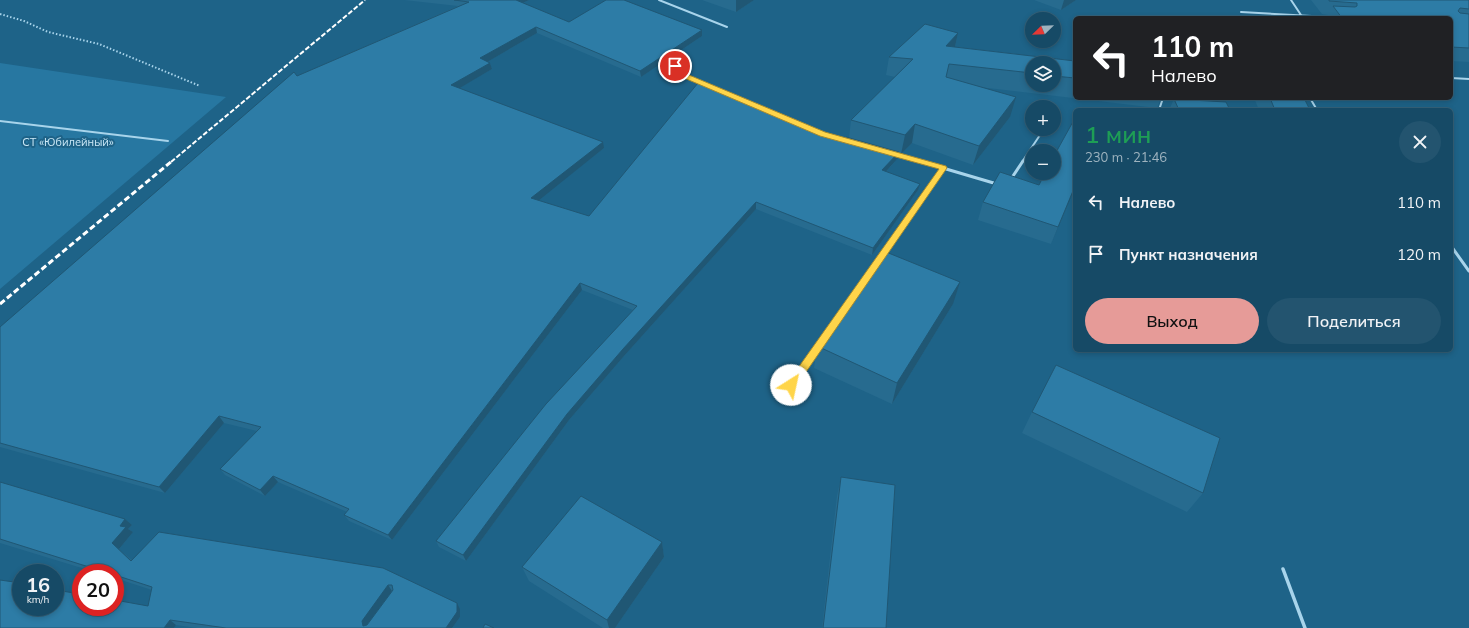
<!DOCTYPE html>
<html lang="ru">
<meta charset="utf-8">
<style>
:root{--surface:#164a66;--page:#23546f;--text:#f1f3f6;--muted:#9eb3bf;--line:#35627a;--accent:#e69b98}
body{margin:0;font-family:Mulish,sans-serif;background:var(--page);color:var(--text);height:100vh;display:flex;flex-direction:column;font-size:15px;white-space:nowrap}
*{box-sizing:border-box;margin:0}
p{font-size:13px;color:var(--muted)}
.icon{flex:none;width:22px;height:22px;fill:none;stroke:currentColor;stroke-width:2;stroke-linecap:round;stroke-linejoin:round}
.map{position:relative;flex:1;overflow:hidden}
.side{position:absolute;left:1073px;top:108px;width:380px;height:244px;display:flex;flex-direction:column;background:var(--surface);border-radius:6px;box-shadow:0 2px 6px #0003,0 0 0 1px var(--line)}
.side>*{flex:none}
.guide{position:absolute;left:1073px;top:16px;width:380px;height:84px;border-radius:6px;box-shadow:0 2px 6px #0003,0 0 0 1px var(--line);background:#202124;color:#fff;overflow:hidden}
.needle{width:26px;rotate:247deg}
.tools{position:absolute;left:1025px;top:12px;display:grid;gap:8px}
.tools a{display:grid;place-items:center;width:36px;height:36px;border-radius:50%;background:var(--surface);box-shadow:0 2px 6px #0003,0 0 0 1px var(--line);font-size:20px}
.speed{position:absolute;left:12px;top:564px;display:flex;gap:8px;font-size:20px;font-weight:700;text-align:center}
.speed>*{display:grid;place-content:center;width:52px;height:52px;border-radius:50%;background:var(--surface);box-shadow:0 2px 6px #0003,0 0 0 1px var(--line);line-height:1}
.speed small{font-size:10px;font-weight:400}
.speed .limit{border:6px solid #d22;background:#fff;color:#111}
.pin{position:absolute;display:grid;place-items:center;width:34px;height:34px;color:#fff;margin:-17px;border:2px solid #fff;border-radius:50%;box-shadow:0 1px 4px #0007}
.me{position:absolute;width:44px;margin:-22px;rotate:35deg;stroke-linejoin:round;filter:drop-shadow(0 0 3px #0008)}
.turn{display:flex;align-items:center;gap:14px;height:84px;padding:0 12px;font-size:18px}
.turn .icon{width:52px;height:52px;stroke-width:2.5}
.turn b{display:block;font-size:28px;line-height:34px}
.round{display:grid;place-items:center;flex:none;width:42px;height:42px;border-radius:21px;background:var(--page)}
.overview{display:flex;align-items:center;justify-content:space-between;height:68px;padding:0 12px}
h1{font-size:24px;font-weight:600;line-height:30px;color:#1e9e55}
.button{display:flex;gap:8px;margin-top:auto;padding:8px 12px}
.button a{flex:1;height:46px;border-radius:24px;background:var(--accent);color:#111;font-size:16px;font-weight:600;line-height:46px;text-align:center}
.button a+a{background:var(--page);color:var(--text)}
ul{padding:0;list-style:none}
li{display:flex;align-items:center;gap:12px;height:52px;padding:0 12px}
li div{flex:1}
li b{display:block;font-size:15px}
li em{font-style:normal}
.map>svg:first-child{display:block}
.green{fill:#2777a1}
.lines{fill:none;stroke-linecap:round;stroke-linejoin:round}
.path{stroke:#a8d4eb;stroke-width:2;stroke-dasharray:1.5 2;stroke-linecap:butt}
.service-far2{stroke:#a8d4eb;stroke-width:2}
.service-far1{stroke:#a8d4eb;stroke-width:3}
.service{stroke:#a8d4eb;stroke-width:3.5}
.rail-far1{stroke:#fff;stroke-width:2;stroke-dasharray:5 2;stroke-linecap:butt}
.rail{stroke:#fff;stroke-width:3;stroke-dasharray:6 3;stroke-linecap:butt}
.wall{fill:#276b8f;fill-rule:evenodd}
.shaded-wall{fill:#205774}
.building{fill:#2d7ca6;stroke:#205774;fill-rule:evenodd}
.route{fill:#ffd54a;stroke:#a68a30}
.labels{text-anchor:middle;stroke-width:4;stroke-linejoin:round;paint-order:stroke}
.park-label{font-size:11px;fill:#cdeaf8;stroke:#1e6388}
</style>
<div class="map">
<svg width="1469" height="628" viewBox="0 0 1469 628">
<rect width="100%" height="100%" fill="#1e6388"/>
<path class="green" d="M0,63L226,97L0,289Z"/>
<g class="lines">
<path class="path" d="M0,14L24,21L48,32L99,44L200,86"/>
<path class="service-far2" d="M659,0L727,27
M1291,0L1301,15
M1241,12L1330,17
M675,66L686,77L736,97
M1451,78L1469,79
M1310,98L1317,110
M1159,110L1163,98
M0,121L168,141
M895,154L922,162
M1022,162L1044,129"/>
<path class="service-far1" d="M919,161L997,184
M1011,179L1023,161
M1451,246L1469,271
M854,295L943,168
M804,367L819,346"/>
<path class="service" d="M791,385L804,366
M1283,569L1305,628"/>
<path class="rail-far1" d="M171,162L365,0"/>
<path class="rail" d="M0,304L172,161"/>
</g>
<path class="wall" d="M404,0H529L523,3L569,22L702,30V36L641,77L537,33L487,62L490,63L492,69L459,88L604,148L538,200L589,216L849,138L851,120L895,77L886,75L889,57L958,33L955,47L1075,61V98H1161L1157,108L979,87L1010,117L973,165L912,143L901,154H899L898,158L886,172L918,190L872,255L756,209L624,356L569,420L466,561L439,547L436,541L633,310L582,290L392,540L349,521L344,515L347,512L278,482L265,496L225,475L220,469L257,431L224,423L165,493L0,447V327L297,76L458,6ZM1032,63H1054V85H1032Z
M702,0H754L736,12Z
M1034,0H1076L1061,10Z
M1311,0H1469V62L1451,61V18H1326L1328,15L1322,14Z
M1254,98H1304L1310,110H1259Z
M1174,99L1230,110H1169Z
M1075,118V196L1072,195L1051,244L978,220L983,202L1039,185Z
M953,304L892,404L814,368L817,346Z
M1032,412L1203,493L1187,512L1022,433Z
M841,477L886,628H822L837,496Z
M0,482L125,519L132,525L128,529L133,532L119,549L132,560L383,568L460,609V617L452,628H197L176,625L174,628H0L148,606L152,590L115,578V573H98L0,543Z
M662,542L664,557L615,628H603L529,581L522,567Z"/>
<path class="shaded-wall" d="M515,0H529L516,6Z
M736,0H754L736,12Z
M1064,0H1076L1061,10Z
M536,27L537,33L482,65L480,58Z
M702,30V36L641,77L640,71Z
M958,33L954,51L946,46Z
M490,63L492,69L453,92L451,85Z
M1016,97L1010,117L973,165L979,146Z
M915,124L912,143L901,154L905,135Z
M603,142L604,148L533,205L531,198Z
M899,152L898,158L881,177L882,170Z
M920,184L918,190L872,255L873,248Z
M1075,186L1072,195L1051,244L1058,227Z
M756,202V209L624,356L569,420L466,561L463,555L567,414L623,349Z
M960,282L953,304L892,404L897,383Z
M580,283L582,290L392,540L388,535Z
M219,416L224,423L165,493L159,487Z
M273,476L278,482L265,496L260,490Z
M125,519L132,525L128,529L133,532L119,549L138,566L112,543L120,526Z
M662,542L664,557L615,628H609L607,620Z
M388,585L392,591L366,626H363L362,621Z
M457,603L460,609V617L452,628H446Z
M170,620L176,625L174,628H164Z"/>
<path class="building" d="M454,0H516L569,22L606,0H624L702,30L640,71L536,27L480,58L490,63L451,85L603,142L531,198L589,216L698,83L843,140L846,137L899,152L882,170L920,184L873,248L756,202L623,349L567,414L463,555L436,541L546,404L637,306L580,283L388,535L344,515L349,509L273,476L260,490L220,469L261,427L219,416L159,487L0,443V327L294,72L297,76L469,2Z
M1329,0H1469V9L1460,8L1458,11L1460,13L1469,14V48L1451,47V18H1342L1333,6L1355,7L1357,6V3L1329,1Z
M925,24L958,33L946,46L1075,61V78L1054,76V63H1032V73L949,64L946,77L1016,97L979,146L915,124L905,135L851,120L913,59L889,57Z
M1270,98H1304L1310,110H1275Z
M1174,99L1226,102L1230,110H1179Z
M1075,118V186L1058,227L983,202L1000,172L1039,185L1045,173H1054V156Z
M886,252L960,282L897,383L817,346Z
M1056,365L1220,438L1203,493L1032,412Z
M841,477L895,485L886,628H823Z
M0,482L125,519L120,526L126,527L112,543L131,561L159,532L383,568L457,603V612L446,628H226L170,620L164,628H0V580L21,583V607H55V590L81,594V607H115V600L148,606L152,587L115,575V573H108L0,539ZM388,585H392L393,590L367,625L363,626L362,621Z
M581,496L662,542L607,620L522,567Z
M485,624L494,628H483Z"/>
<path class="route" d="M672,65H677L689,75L825,132L946,166L947,168L795,388H788L786,385L788,382L939,169L820,136L684,78L672,68Z"/>
<g class="labels">
<g class="park-label">
<text x="68" y="146">СТ «Юбилейный»</text>
</g>
</g>
</svg>
<div class="tools">
<a><svg class="needle" viewBox="-14 -14 28 28"><path d="M0-13l5 13h-10z" fill="#e53935"/><path d="M0 13l5-13h-10z" fill="#9eb3bf"/></svg></a>
<a><svg class="icon" aria-label="layers" viewBox="0 0 24 24"><path d="M12 4l9 5-9 5-9-5zM3 14l9 5 9-5"/></svg></a>
<a>+</a>
<a>−</a>
</div>
<div class="speed"><div>16<small>km/h</small></div><div class="limit">20</div></div>
<div class="pin" style="left:675px;top:66px;background:#d93025"><svg class="icon" aria-label="arrive" viewBox="0 0 24 24"><path d="M6 21V4h12l-3 4 3 4H6"/></svg></div>
<svg class="me" style="left:791px;top:385px" viewBox="-20 -20 40 40"><circle r="19" fill="#fff"/><path d="M0-13L10 11 0 6-10 11z" fill="#ffd54a"/></svg>
<div class="guide">
<div class="turn"><svg class="icon" aria-label="left" viewBox="0 0 24 24"><path d="M17 20v-9H6M10 6l-5 5 5 5"/></svg><div><b>110 m</b>Налево</div></div>
</div>
<section class="side">
<div class="overview"><div><h1>1 мин</h1><p>230 m · 21:46</p></div><a class="round"><svg class="icon" aria-label="close" viewBox="0 0 24 24"><path d="M6 6l12 12M18 6L6 18"/></svg></a></div>
<ul>
<li><svg class="icon" aria-label="left" viewBox="0 0 24 24"><path d="M17 20v-9H6M10 6l-5 5 5 5"/></svg><div><b>Налево</b></div><em>110 m</em></li>
<li><svg class="icon" aria-label="arrive" viewBox="0 0 24 24"><path d="M6 21V4h12l-3 4 3 4H6"/></svg><div><b>Пункт назначения</b></div><em>120 m</em></li>
</ul>
<div class="button"><a>Выход</a><a>Поделиться</a></div>
</section>
</div>
